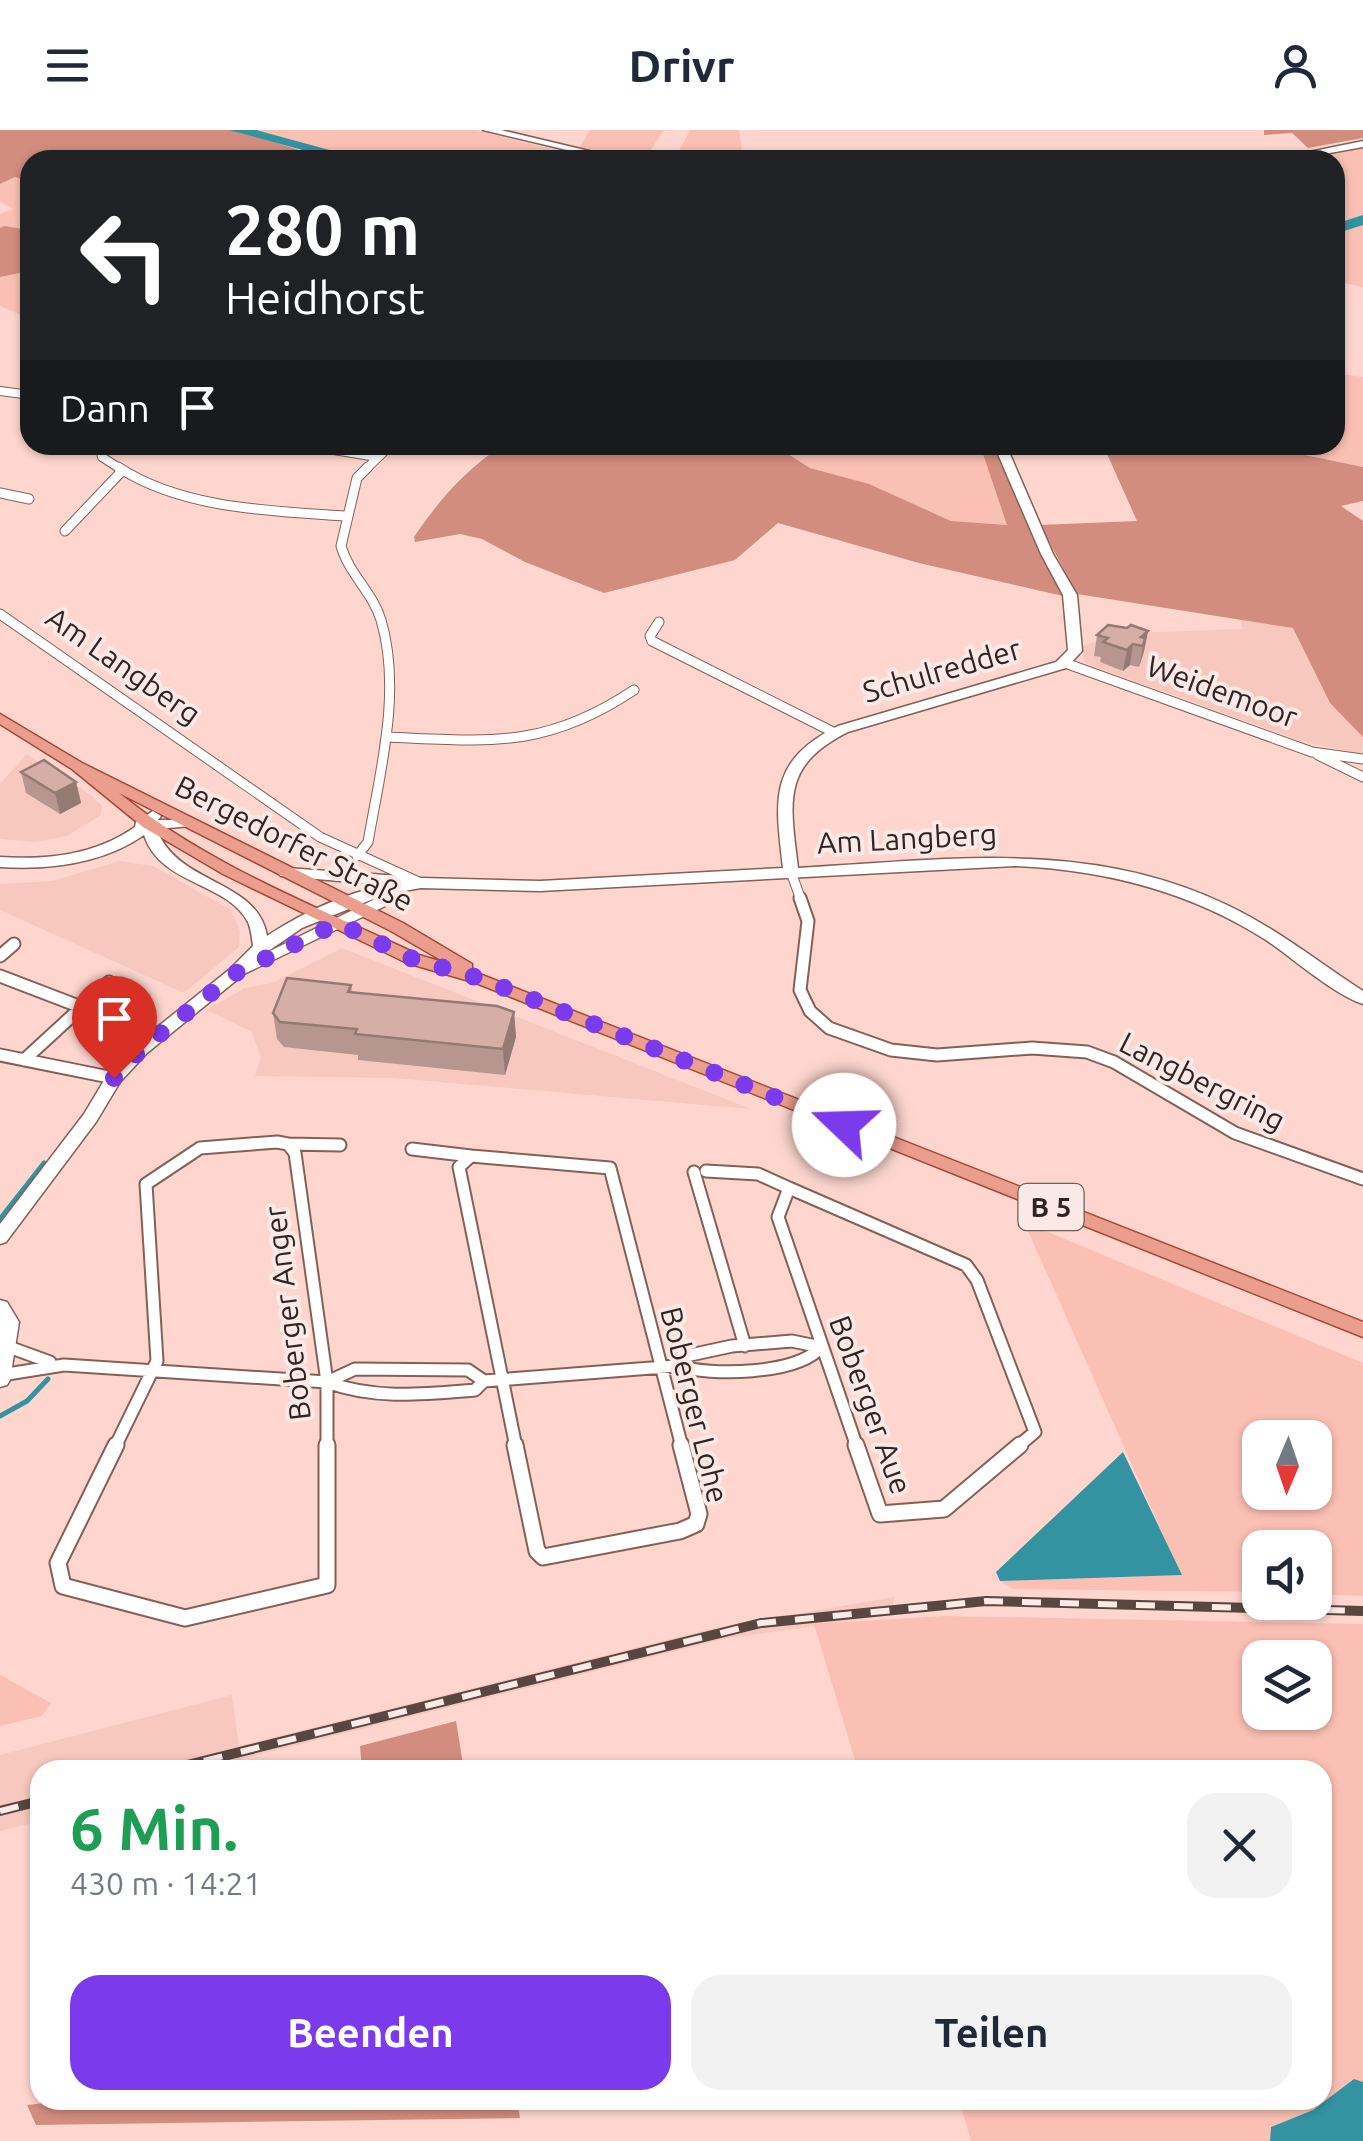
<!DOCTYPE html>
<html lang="de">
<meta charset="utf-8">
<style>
:root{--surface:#fff;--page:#f2f2f3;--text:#1f2937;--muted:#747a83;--accent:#7c3aed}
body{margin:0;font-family:Ubuntu,sans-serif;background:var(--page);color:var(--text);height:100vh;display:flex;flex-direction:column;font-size:38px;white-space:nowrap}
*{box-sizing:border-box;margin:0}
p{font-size:32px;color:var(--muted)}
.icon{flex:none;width:55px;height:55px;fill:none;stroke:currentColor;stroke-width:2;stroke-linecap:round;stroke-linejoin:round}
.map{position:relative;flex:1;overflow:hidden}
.drawer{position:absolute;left:30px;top:1630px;width:1302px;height:350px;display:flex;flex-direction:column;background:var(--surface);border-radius:30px;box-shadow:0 2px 8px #0004}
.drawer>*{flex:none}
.banner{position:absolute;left:20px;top:20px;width:1325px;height:305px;border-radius:30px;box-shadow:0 2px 8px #0004;background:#202124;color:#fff;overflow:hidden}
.needle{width:65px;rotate:182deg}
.fabs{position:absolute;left:1242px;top:1290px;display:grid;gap:20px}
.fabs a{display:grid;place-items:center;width:90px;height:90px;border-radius:20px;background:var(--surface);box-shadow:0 2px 8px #0004;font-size:50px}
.pin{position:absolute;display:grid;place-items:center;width:85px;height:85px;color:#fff;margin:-102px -42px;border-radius:50% 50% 50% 0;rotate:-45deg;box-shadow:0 0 10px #0007}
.pin .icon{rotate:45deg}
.me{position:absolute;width:110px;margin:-55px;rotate:291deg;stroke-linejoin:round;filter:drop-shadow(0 0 8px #0008)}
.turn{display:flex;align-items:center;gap:35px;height:210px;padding:0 40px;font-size:45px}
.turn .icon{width:130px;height:130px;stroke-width:2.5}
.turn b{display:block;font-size:70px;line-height:85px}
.then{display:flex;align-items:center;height:95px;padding:0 40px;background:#0003;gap:20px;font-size:38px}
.round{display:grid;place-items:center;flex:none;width:105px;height:105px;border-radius:30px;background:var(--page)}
.summary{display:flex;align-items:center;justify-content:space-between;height:170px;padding:0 40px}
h1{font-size:60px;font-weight:700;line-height:75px;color:#1e9e55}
.primary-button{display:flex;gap:20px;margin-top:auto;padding:20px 40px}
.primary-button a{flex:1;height:115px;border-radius:30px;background:var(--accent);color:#fff;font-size:40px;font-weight:700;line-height:115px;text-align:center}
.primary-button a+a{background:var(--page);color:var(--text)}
header{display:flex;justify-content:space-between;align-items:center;height:130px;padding:0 40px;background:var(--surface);font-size:45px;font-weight:700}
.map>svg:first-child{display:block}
.built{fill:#f7c8bd}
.green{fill:#fac0b3;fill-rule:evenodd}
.forest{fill:#d38d7e}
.water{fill:#3393a0}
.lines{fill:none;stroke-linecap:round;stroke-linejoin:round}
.stream{stroke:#3393a0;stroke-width:5}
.river{fill:#3393a0;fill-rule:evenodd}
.street-far3-casing{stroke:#836159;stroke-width:10}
.street-far2-casing{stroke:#836159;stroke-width:11}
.street-far1-casing{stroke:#836159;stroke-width:15}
.street-casing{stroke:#836159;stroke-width:19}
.secondary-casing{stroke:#836159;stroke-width:3}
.primary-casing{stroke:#a34936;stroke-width:3}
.street-far3{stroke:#fff;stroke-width:8}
.street-far2{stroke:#fff;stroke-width:9}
.street-far1{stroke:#fff;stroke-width:11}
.street{stroke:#fff;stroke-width:15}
.secondary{fill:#fff;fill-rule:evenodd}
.primary{fill:#ec9e8e;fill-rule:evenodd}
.rail-casing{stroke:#594641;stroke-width:10}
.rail{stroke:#fae9e5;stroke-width:6;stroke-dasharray:19;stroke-linecap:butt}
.wall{fill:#b7968f}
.shaded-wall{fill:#957a74}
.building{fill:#d5afa6;stroke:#957a74;stroke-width:2.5}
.route{stroke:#7c3aed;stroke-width:18;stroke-dasharray:0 32.4}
.labels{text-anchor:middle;stroke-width:8;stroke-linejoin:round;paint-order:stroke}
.shield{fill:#fae9e5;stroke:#6e5f5b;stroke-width:2.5}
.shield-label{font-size:28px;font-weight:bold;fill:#322420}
.street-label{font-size:30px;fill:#322420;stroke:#fae9e5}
</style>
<header><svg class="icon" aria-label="menu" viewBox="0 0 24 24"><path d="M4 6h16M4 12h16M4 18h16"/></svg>Drivr<svg class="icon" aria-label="person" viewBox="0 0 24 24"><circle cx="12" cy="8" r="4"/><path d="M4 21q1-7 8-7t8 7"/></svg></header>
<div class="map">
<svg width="1363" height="2011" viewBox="0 0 1363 2011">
<rect width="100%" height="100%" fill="#fed6cd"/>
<path class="built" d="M1240,489L1293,498L1330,573L1363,607L1362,624L1304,612L1087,534L1083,529V515L1132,503L1243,499Z
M27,624L92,666L102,676L101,685L67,706L35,712L0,709V654Z
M120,731L153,736L231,780L240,801L239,817L184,863L0,780V754L52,751Z
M342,818L751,979L394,948L255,946L261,927L251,901L206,880L245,858L274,852Z
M894,1467L893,1485L724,1509L241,1629V1640H40V1691L0,1701V1625L232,1565L239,1616L715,1498Z"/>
<path class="green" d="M238,0H476L573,24L565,30H368Z
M590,0H664L644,30L578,20Z
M690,0H739L742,20H737L732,30H674Z
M1363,18V157L1335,151V30H1285Z
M15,47L30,52V100L0,98V84L13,79L0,72V54Z
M30,141V189L0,176V147Z
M1335,243L1363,247V337L1257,315H1335Z
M774,315H980L1008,395L951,391L869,355L810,338Z
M1024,1092L1363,1233V1466L1315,1464V1418H1260V1462L1013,1459L1000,1451L1181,1445ZM1260,1308H1315V1362H1260Z
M944,1486L1363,1494V1952L1354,1949L1313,1980L1271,1997L1270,2011H971L959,1970H1322V1640H858L814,1494ZM1260,1528H1315V1582H1260Z
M0,1545L51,1573L42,1586L0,1596Z"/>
<path class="forest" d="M0,0H238L329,30H30V52L15,47L0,54Z
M1264,0H1363V8L1308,18L1292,3L1264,5Z
M4,96L30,100V141L0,147V98Z
M503,315H774L810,338L869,354L951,391L1007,395L980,315H994L1063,466L919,433L778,393L735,430L604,463L525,432L482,409L460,404L415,412L414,407C440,369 464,341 503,315Z
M1103,315H1257L1363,337V371L1341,376L1363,391V607L1330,573L1293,498L1077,464L1040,395L1137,391Z
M456,1591L464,1640H362L360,1616Z
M70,1970H517L520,1988L36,1995L27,1975Z"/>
<path class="water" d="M1123,1322L1182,1445L1000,1451L996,1442Z
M1354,1949L1363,1952V2011H1270L1271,1997L1313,1980Z"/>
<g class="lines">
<path class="stream" d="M0,1089L44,1033
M0,1286L27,1271L48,1249"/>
<path class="river" d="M229,0H256L366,30H339Z
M1363,85V95L1335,104V94Z"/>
<g class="street-far3-casing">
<path id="street-far3" d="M0,261L30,265
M100,315L102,327L122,340
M303,315L377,327
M365,340L391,315"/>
</g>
<g class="street-far2-casing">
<path id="street-far2" d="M118,337C182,379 271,381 345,386
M0,363L29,369
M65,401L121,342
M0,484L320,707L421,753
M659,492L650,506L652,511L835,603
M1065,533L1312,622L1363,629
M386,607C488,611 544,620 634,560
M1318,625L1363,647
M357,726L368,712C380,642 402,561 381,490C373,463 349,444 341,416L357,348L368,337
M791,742L801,770"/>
</g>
<g class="street-far1-casing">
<path id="street-far1" d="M800,768L808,791L800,860L810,881L829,898L891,920L937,925L1032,918L1087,922L1114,932L1235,1003L1363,1049
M0,826L14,814
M0,846L81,877
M0,925L114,948
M24,930L109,852
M288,1014L340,1015
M412,1019L471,1026
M706,1041L758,1044L789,1058
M694,1042L745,1216
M792,1211L821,1217C798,1245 710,1246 677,1236L681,1227L732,1216Z
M6,1216L50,1232
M1,1245L64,1235L327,1252C375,1270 425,1264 475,1260L484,1251L677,1236
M327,1252L355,1239L468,1240L484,1251
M115,1317L157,1231L146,1054L200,1018L277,1012L288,1014L295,1023L327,1252V1317
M516,1317L459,1037L471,1026L610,1038L682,1317
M857,1317L778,1087L789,1058L966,1135L977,1150L1035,1302L1017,1317"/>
</g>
<g class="street-casing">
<path id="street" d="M116,1315L58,1433L63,1456L185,1488L327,1455V1315
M515,1315L537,1421L543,1427L680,1401L696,1394L699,1384L681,1315
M856,1315L880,1384L944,1379L1020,1315"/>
</g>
<g class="secondary-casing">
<path id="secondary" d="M483,0H501L627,30H609Z
M1363,11V17L1291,30H1270Z
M994,315H1006L1053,424L1077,465L1082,521L1066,538L848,602C781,636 790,671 798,738C946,730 1088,708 1227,775C1276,798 1318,832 1363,861V874C1333,864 1294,829 1266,810C1189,761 1105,740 1015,736L540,761L421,758L404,761V767L244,844L147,923L120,952L96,992L6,1112L0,1114V1094L84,984L108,944L135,915L230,839L253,816C252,808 251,799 248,792C226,751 161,756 144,705C102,734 50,740 0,737V727C48,730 95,725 135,697L136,692L153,681L161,686L158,690H191L194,693L191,696L157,699C176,755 258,749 267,806C302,783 345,763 387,755L281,746L278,743L286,738L400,746L408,751L421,748L540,751L783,738C775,669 768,631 838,596L1056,532L1068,520L1063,465L1041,424ZM383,765L264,824L302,798Z
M0,1170L7,1172L19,1192L10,1250L7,1255L0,1257Z"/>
</g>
<g class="primary-casing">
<path id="primary" d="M0,584L82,633L403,793L472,834V841L1363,1192V1207L476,853L407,833L223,744L143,697L72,639L0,594ZM119,663L391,801L446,833L419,825C317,777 207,735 119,663Z"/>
</g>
<use href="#street-far3" class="street-far3"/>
<use href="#street-far2" class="street-far2"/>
<use href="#street-far1" class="street-far1"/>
<use href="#street" class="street"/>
<use href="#secondary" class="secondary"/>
<use href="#primary" class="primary"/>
<g class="rail-casing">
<path id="rail" d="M167,1640L761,1493L986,1471L1363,1481
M0,1681L40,1671"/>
</g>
<use href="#rail" class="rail"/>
</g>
<path class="wall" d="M1148,501L1144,521L1139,537L1130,535L1123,541L1100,532L1101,527L1094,526L1097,505Z
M21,642L76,652L81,673L60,684L26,663Z
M351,855L352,862L514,882L516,907L505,945L358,930V925L284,917L277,909L273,883Z"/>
<path class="shaded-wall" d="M1148,501L1144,521L1139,537L1143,516L1141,507Z
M1133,514L1130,535L1123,541L1127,520Z
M76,652L81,673L60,684L55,663Z
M514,882L516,907L505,945L503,919Z"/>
<path class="building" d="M1108,495L1127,498L1131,495L1148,501L1141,507L1145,508L1143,516L1133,514L1127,520L1103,512L1108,508L1097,505Z
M44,630L76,652L55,663L21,642Z
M287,848L351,855L348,862L497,876L514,882L503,919L355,904L357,899L280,892L273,883Z"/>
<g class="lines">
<path class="route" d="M114,948L141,919L236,843L338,793L413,829L482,849L844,995"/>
</g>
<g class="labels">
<rect class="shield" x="1018.5" y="1054" width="65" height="46" rx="8"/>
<g class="shield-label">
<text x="1051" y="1087">B 5</text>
</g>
<g class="street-label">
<text transform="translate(123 536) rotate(35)" y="10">Am Langberg</text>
<text transform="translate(942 541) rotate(-16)" y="10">Schulredder</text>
<text transform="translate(1222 562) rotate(20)" y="10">Weidemoor</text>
<text transform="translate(907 709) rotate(-3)" y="10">Am Langberg</text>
<text transform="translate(294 714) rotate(27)" y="10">Bergedorfer Straße</text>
<text transform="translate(1202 952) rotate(27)" y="10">Langbergring</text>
<text transform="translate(288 1183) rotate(-97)" y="10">Boberger Anger</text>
<text transform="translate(694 1275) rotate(76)" y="10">Boberger Lohe</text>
<text transform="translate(870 1275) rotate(70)" y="10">Boberger Aue</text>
</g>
</g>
</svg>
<div class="fabs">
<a><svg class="needle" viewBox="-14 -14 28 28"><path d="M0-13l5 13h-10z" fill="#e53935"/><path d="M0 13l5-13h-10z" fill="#747a83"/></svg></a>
<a><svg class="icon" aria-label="sound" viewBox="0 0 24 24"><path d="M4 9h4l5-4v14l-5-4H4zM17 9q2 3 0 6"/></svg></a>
<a><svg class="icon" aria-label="layers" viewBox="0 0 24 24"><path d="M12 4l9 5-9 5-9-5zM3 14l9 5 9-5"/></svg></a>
</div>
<div class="pin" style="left:114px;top:948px;background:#d93025"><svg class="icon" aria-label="arrive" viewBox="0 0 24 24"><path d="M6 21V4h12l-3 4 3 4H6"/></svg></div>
<svg class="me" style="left:844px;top:995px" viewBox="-20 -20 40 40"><circle r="19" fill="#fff"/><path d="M0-13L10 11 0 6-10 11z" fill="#7c3aed"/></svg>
<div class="banner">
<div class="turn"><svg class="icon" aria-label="left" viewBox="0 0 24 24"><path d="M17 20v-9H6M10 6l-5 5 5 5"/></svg><div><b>280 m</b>Heidhorst</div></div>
<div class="then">Dann<svg class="icon" aria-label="arrive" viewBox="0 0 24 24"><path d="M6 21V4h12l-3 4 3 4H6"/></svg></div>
</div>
<section class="drawer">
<div class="summary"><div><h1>6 Min.</h1><p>430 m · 14:21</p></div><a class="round"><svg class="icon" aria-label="close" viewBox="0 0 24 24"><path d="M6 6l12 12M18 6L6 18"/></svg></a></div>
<div class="primary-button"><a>Beenden</a><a>Teilen</a></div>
</section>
</div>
